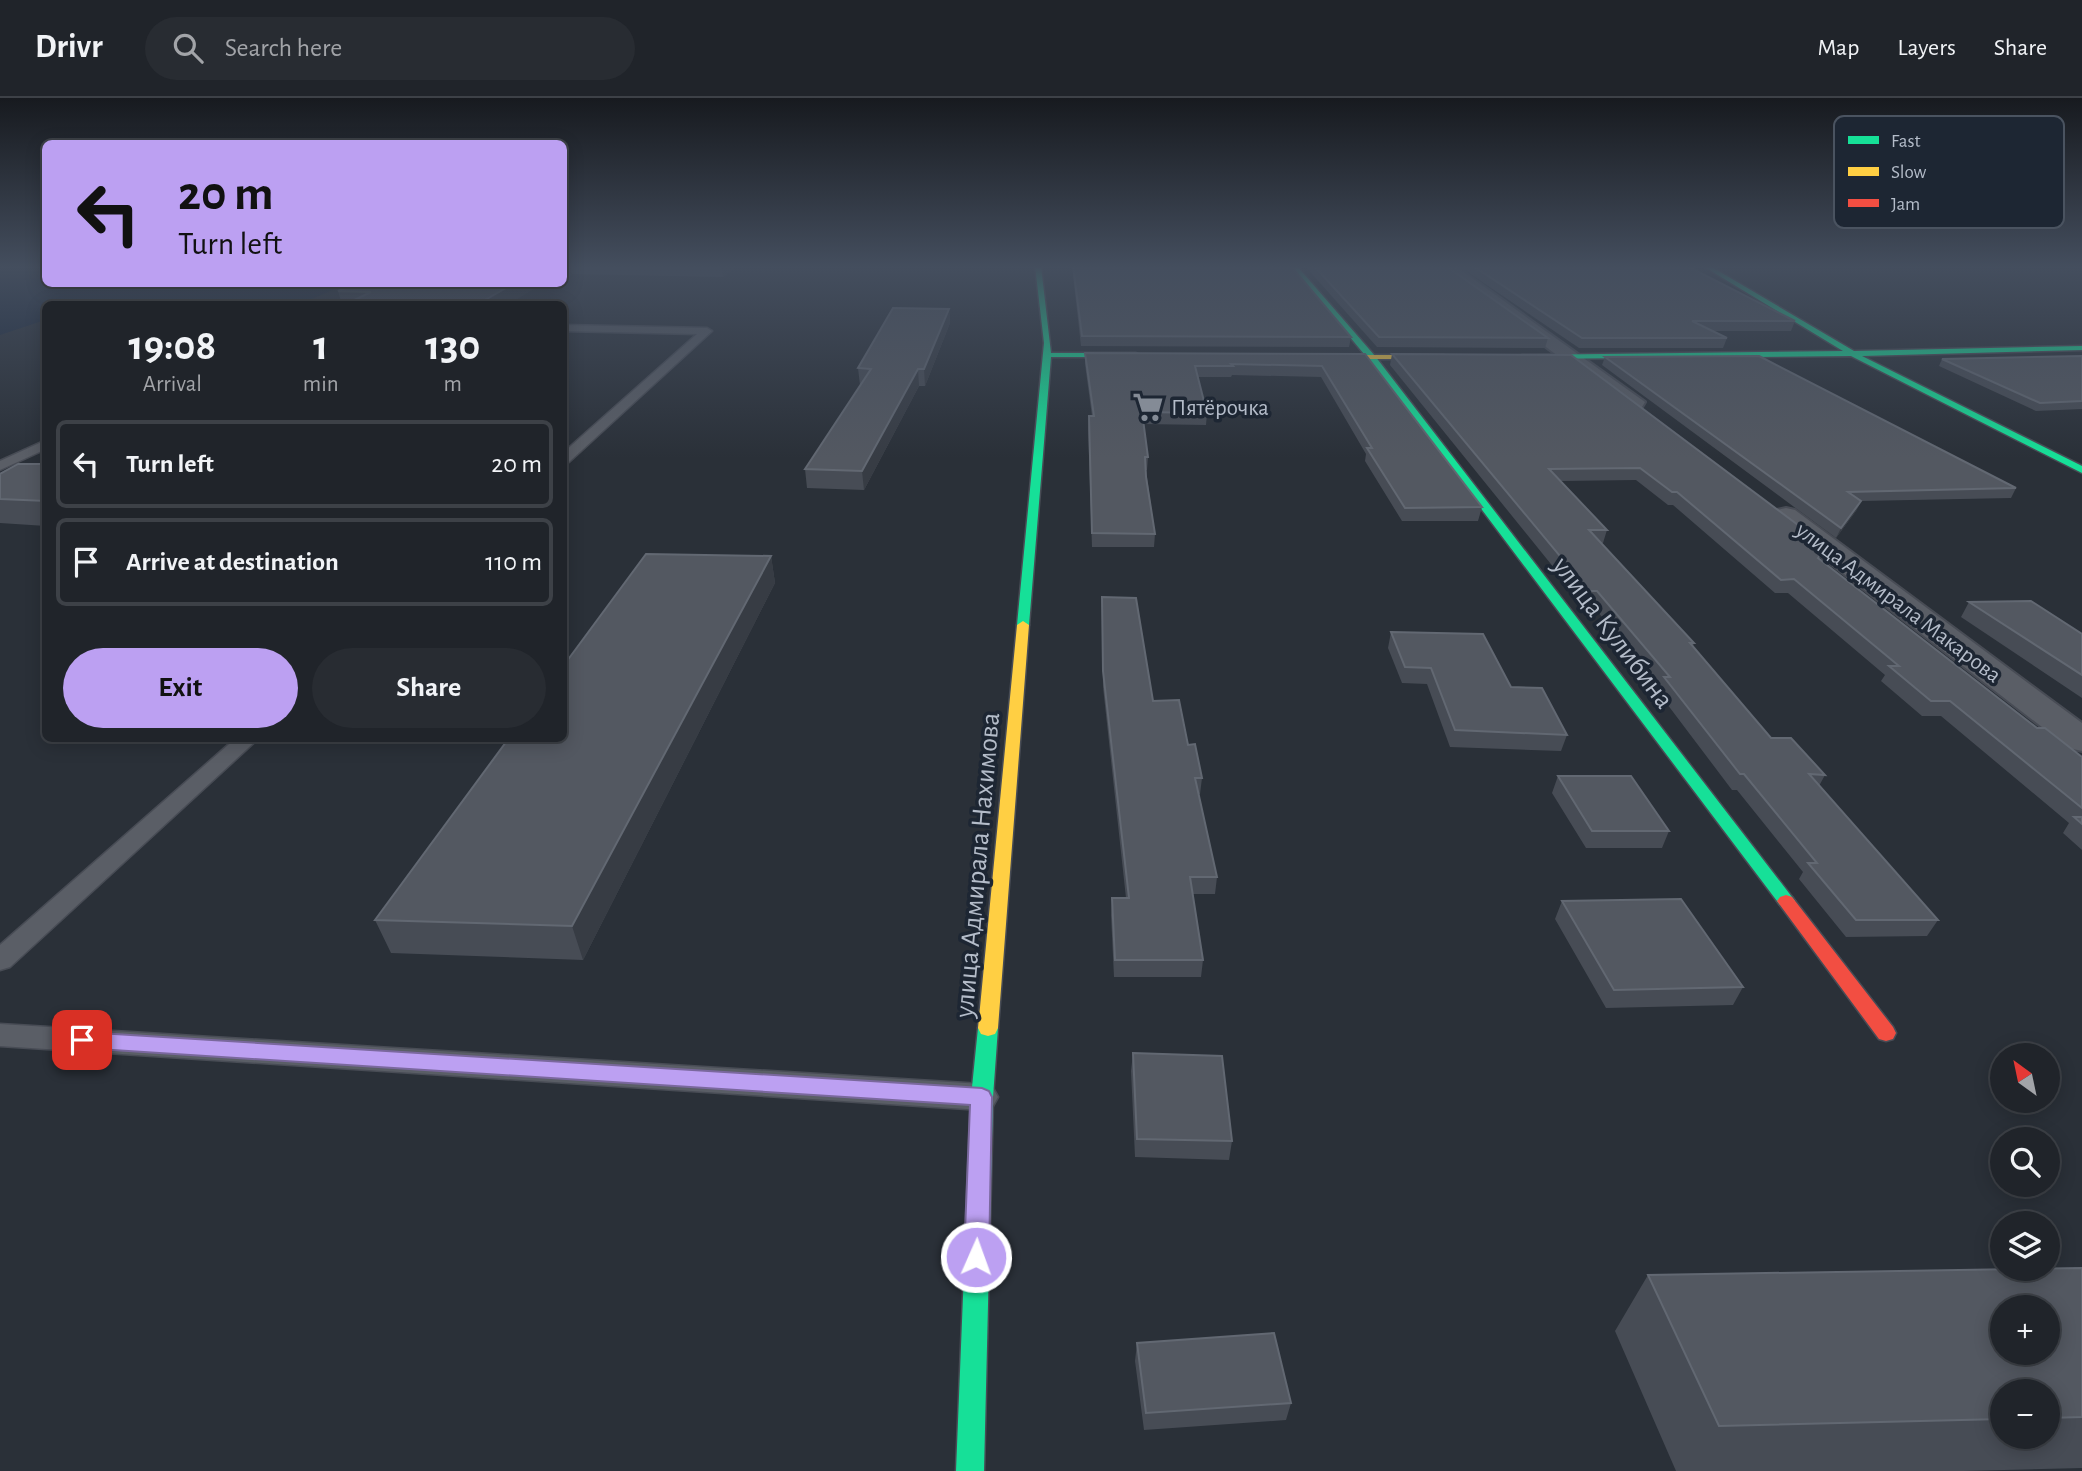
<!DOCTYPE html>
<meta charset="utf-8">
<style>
:root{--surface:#20242a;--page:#282c32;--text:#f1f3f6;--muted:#a2a4a8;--line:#3d4147;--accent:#bca0f2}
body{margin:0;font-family:"Alegreya Sans",sans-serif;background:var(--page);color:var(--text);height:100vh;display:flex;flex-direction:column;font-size:26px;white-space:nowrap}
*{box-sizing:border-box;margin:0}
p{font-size:23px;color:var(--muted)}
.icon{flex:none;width:38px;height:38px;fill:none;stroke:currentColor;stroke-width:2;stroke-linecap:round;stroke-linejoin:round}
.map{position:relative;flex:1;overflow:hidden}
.panel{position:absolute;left:42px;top:203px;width:525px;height:441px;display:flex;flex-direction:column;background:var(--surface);border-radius:10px;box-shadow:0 4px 18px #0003,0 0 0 2px var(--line)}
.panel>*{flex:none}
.top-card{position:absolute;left:42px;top:42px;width:525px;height:147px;border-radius:10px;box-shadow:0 4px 18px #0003,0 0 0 2px var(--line);background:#bca0f2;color:#111;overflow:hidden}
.needle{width:46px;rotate:327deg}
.buttons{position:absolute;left:1990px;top:945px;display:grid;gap:14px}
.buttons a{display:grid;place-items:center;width:70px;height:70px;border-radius:50%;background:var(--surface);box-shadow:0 4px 18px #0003,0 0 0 2px var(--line);font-size:35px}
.pin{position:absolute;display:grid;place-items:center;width:60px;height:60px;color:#fff;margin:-30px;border-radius:14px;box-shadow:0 4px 10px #0006}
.me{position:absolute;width:77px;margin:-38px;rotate:2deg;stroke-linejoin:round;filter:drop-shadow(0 0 5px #0008)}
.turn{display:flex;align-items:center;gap:24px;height:147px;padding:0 21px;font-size:32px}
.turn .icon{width:91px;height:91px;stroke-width:2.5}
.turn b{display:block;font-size:49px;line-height:60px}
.eta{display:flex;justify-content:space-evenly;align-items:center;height:119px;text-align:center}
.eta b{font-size:42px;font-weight:600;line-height:49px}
.primary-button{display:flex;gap:14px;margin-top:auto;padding:14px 21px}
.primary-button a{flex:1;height:80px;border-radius:42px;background:var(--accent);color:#111;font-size:28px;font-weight:600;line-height:80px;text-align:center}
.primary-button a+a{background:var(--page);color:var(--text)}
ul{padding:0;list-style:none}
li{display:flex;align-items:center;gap:21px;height:88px;margin:0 14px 10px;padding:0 7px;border:4px solid var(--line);border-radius:10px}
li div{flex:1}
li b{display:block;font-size:26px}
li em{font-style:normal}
header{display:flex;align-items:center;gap:42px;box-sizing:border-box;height:98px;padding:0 35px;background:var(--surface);border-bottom:2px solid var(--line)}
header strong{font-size:33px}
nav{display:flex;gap:38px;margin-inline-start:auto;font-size:24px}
.search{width:490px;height:63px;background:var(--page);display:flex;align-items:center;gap:18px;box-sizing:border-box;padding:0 24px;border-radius:38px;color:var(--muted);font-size:26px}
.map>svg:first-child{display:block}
.water{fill:#19273c}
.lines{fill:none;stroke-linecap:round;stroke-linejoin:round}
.lane-casing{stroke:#484c55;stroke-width:3}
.street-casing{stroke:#484c55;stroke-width:4}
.fast-casing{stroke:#484c55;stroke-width:3}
.slow-casing{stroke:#484c55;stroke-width:3}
.jam-casing{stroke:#484c55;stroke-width:3}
.lane{fill:#5a5e66;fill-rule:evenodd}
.street{fill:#5a5e66;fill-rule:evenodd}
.fast{fill:#16e098;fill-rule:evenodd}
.slow{fill:#ffcf43;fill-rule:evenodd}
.jam{fill:#f24e42;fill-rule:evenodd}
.wall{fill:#474c55;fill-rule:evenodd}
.shaded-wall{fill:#373c44}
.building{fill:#535861;stroke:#626872;stroke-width:2;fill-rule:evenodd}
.route{fill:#bca0f2;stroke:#7a689d;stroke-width:2}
.labels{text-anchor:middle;stroke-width:7;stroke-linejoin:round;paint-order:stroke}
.far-poi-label{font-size:23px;fill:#b4bcc9;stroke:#1d2633;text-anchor:start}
.far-street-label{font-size:23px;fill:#b4bcc9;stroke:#1d2633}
.street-label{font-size:28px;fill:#b4bcc9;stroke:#1d2633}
.key{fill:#1d2633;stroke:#4a5360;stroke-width:2}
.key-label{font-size:19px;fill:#b4bcc9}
</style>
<header>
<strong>Drivr</strong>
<div class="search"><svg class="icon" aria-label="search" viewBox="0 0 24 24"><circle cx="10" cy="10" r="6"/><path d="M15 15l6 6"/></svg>Search here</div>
<nav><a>Map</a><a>Layers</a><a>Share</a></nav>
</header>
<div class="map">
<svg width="2082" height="1373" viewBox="0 0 2082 1373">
<rect width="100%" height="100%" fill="#2a3038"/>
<path class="water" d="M0,168H45L46,186H347L300,206H46L45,222L0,237Z"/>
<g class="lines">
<g class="lane-casing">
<path id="lane" d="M564,227L707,230L712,233L569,364L564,365V354L697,236L564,233Z
M46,342V351L0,372V363Z
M236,640H259L10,869L0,872V847Z
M0,926L982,986L993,990L998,999L993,1008L982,1012L0,948Z"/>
</g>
<g class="street-casing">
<path id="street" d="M1438,168H1455L1645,304L1642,309H1626Z
M1786,410L1795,412L2082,625V653L2069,650L1777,424L1773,418L1777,412Z"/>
</g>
<g class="fast-casing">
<path id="fast" d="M1035,168H1041L1051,255H1136L1140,257L1136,259H1051L1029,527L1023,531L1017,527L1044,245Z
M1291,168H1297L1375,258L1792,799L1795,803L1792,807H1780L1369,262Z
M1703,168H1710L1854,253L2082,248V252L1862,258L2082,368V375L1851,258L1522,261L1518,259L1522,257L1843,253Z
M988,922L995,924L998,930L993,999L984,1373H956L971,999L978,930L981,924Z"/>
</g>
<g class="slow-casing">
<path id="slow" d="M1316,257H1444L1448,259L1444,261H1313Z
M1023,523L1029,527L998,930L995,936L988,938L981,936L978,930L1017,527Z"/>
</g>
<g class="jam-casing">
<path id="jam" d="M1786,797L1792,799L1893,929L1896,935L1893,941L1886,943L1879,941L1780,807L1777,803L1780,799Z"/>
</g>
<use href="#lane" class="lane"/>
<use href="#street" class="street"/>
<use href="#fast" class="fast"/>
<use href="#slow" class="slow"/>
<use href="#jam" class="jam"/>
</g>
<path class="wall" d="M564,168H737L723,179L572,176L567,179L564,178Z
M1072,168H1291L1351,239L1349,249L1081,248Z
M1305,168H1446L1548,240L1545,250L1377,249Z
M1459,168H1687L1795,223L1791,233H1712L1727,240L1723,250H1579Z
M1925,168H2082V170L1927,168Z
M356,186L509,206H342L338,193Z
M949,211L950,225L925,288H919L864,392L807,390L805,371L860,287L858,270Z
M1085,255L1365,256L1482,409L1478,423H1402L1365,363L1366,356L1321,279L1232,277L1231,279H1198L1207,315L1206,327L1144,326L1148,359L1147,372H1146L1155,436L1154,449H1092L1088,330L1089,318H1092L1085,266Z
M1392,256L1571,257L1820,462L2037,630L2082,659V752L2063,735L2069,725L1941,618H1922L1881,583L1885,577L1788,495H1775L1673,407H1668L1636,382L1560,383L1607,432L1603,445H1601L1694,545L1693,548L1771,640L1825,677L1819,688L1938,822L1927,838L1846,839L1799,781L1803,774L1737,692H1732L1658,594L1660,589L1592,507H1584L1390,267Z
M2082,258V311L2036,313L1939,268L1942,261Z
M1605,259L2016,390L2011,400L1861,403L1856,413L1836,440L1602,267Z
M46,366V428L0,425V376Z
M771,458L775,485L583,862L391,855L375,822Z
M1102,499L1153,603L1188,647L1202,680L1200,696H1199L1217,779L1215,796H1193L1203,862L1201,879H1114L1111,817L1112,800H1126L1103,589Z
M1969,504L2082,536V600L1961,519Z
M1391,534L1511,589L1567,637L1561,653L1450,649L1427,586L1402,585L1388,550Z
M1558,678L1669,733L1662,750H1586L1552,695Z
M1562,803L1743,889L1733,907L1606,910L1555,821Z
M1133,955L1232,1043L1229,1062L1135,1059L1131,973Z
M2082,1170V1370L1964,1373H1676L1615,1233L1648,1177ZM2002,1293H2048V1339H2002Z
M1137,1245L1291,1305L1286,1322L1144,1332L1135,1263Z"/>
<path class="shaded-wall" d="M565,168H570L572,176L567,179Z
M721,168H737L723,179Z
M513,186H542L509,206H478Z
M949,211L950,225L925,288L924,271Z
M918,271L919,288L864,392L862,373Z
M1861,403L1856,413L1836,440L1841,430Z
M771,458L775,485L583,862L572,828Z"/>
<path class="building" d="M1073,168H1291L1351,239L1082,238Z
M1314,168H1446L1548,240L1379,239Z
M1473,168H1687L1795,223H1692L1727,240H1582Z
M356,186H513L478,206H346L371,194L338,193Z
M893,210L949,211L924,271H918L862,373L805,371L871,271L858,270Z
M1085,255L1365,256L1482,409L1405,410L1367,350H1372L1322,268L1231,266L1233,268H1195L1207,315L1142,314L1148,359H1145L1146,379L1155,436L1092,435L1089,318H1094Z
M1392,256L1571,257L1826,448L1818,460L2037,630H2045L2082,659V710L1950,603H1931L1889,568H1899L1794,481L1781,482L1677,394H1672L1640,370L1549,371L1607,432H1589L1694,545H1690L1771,640H1791L1825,677L1809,676L1938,822H1856L1808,765H1817L1744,676H1740L1664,579H1670L1597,493H1589Z
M1759,258L2016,390L1848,394L1861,403L1841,430L1605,259Z
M2082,258V303L2040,305L1942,261Z
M18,366H46V403L0,401V376Z
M646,456L771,458L572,828L375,822L509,640H564V567Z
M1102,499L1136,500L1153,603L1179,602L1188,647L1195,646L1202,680H1195L1217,779H1190L1203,862H1115L1112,800H1129L1103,573Z
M2031,503L2082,536V577L1969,504Z
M1391,534L1483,536L1511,589L1542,590L1567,637L1455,632L1431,570L1405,569Z
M1558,678H1631L1669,733H1592Z
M2074,719H2082V726Z
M1681,801L1743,889L1614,892L1562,803Z
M1133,955L1222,958L1232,1043L1137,1041Z
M2082,1170V1319L2048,1320V1293H2002V1321L1719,1328L1648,1177ZM2002,1209H2048V1255H2002Z
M1274,1235L1291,1305L1146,1315L1137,1245Z"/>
<linearGradient id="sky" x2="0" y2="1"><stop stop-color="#171a1f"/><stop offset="0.47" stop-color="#444e5e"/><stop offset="1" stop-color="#444e5e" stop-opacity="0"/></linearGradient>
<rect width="2082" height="360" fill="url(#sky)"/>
<path class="route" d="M82,934L982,990L989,993L992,999L989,1159L985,1168L976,1171L968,1168L964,1159L970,1007L82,950L74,948L71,942L74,936Z"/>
<defs>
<g id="supermarket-bare" transform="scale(2.415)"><path d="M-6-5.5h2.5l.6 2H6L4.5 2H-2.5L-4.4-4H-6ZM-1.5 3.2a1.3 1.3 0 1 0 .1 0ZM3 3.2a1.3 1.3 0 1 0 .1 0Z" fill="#848b96" stroke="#1d2633" stroke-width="2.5" paint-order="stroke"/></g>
</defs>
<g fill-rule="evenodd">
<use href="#supermarket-bare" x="1148" y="309"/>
</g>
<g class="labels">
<g class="far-poi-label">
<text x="1171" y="317">Пятёрочка</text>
</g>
<g class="far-street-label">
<text transform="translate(1899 504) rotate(37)" y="8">улица Адмирала Макарова</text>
</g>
<g class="street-label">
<text transform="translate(1614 534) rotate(53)" y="10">улица Кулибина</text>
<text transform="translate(976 767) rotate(-85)" y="10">улица Адмирала Нахимова</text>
</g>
</g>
<rect x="1834" y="18" width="230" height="112" rx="10" class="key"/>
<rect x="1848" y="38" width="31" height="8" fill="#16e098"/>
<rect x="1848" y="69" width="31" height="9" fill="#ffcf43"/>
<rect x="1848" y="101" width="31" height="8" fill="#f24e42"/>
<g class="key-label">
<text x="1891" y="49">Fast</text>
<text x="1891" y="80">Slow</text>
<text x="1891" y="112">Jam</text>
</g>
</svg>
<div class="buttons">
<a><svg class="needle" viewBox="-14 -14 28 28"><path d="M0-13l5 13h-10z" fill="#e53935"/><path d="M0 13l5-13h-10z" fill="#a2a4a8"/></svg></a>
<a><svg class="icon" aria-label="search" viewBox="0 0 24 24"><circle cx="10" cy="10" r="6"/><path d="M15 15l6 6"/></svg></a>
<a><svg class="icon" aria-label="layers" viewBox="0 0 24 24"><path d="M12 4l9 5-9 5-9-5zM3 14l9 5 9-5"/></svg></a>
<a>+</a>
<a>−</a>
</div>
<div class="pin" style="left:82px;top:942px;background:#d93025"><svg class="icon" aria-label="arrive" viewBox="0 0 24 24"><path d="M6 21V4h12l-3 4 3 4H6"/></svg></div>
<svg class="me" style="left:976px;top:1159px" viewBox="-20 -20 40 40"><circle r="17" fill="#bca0f2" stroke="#fff" stroke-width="3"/><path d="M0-11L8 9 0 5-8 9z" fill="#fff"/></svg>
<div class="top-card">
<div class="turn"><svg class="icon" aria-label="left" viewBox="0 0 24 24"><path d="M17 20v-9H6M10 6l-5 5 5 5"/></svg><div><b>20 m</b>Turn left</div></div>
</div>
<section class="panel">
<div class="eta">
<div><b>19:08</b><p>Arrival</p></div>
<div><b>1</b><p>min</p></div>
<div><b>130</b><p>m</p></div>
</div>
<ul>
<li><svg class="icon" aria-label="left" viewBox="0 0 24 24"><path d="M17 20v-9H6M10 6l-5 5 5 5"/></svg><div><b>Turn left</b></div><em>20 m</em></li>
<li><svg class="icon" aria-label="arrive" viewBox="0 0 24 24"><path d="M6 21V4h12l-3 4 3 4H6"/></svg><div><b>Arrive at destination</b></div><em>110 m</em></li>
</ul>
<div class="primary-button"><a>Exit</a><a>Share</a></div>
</section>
</div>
